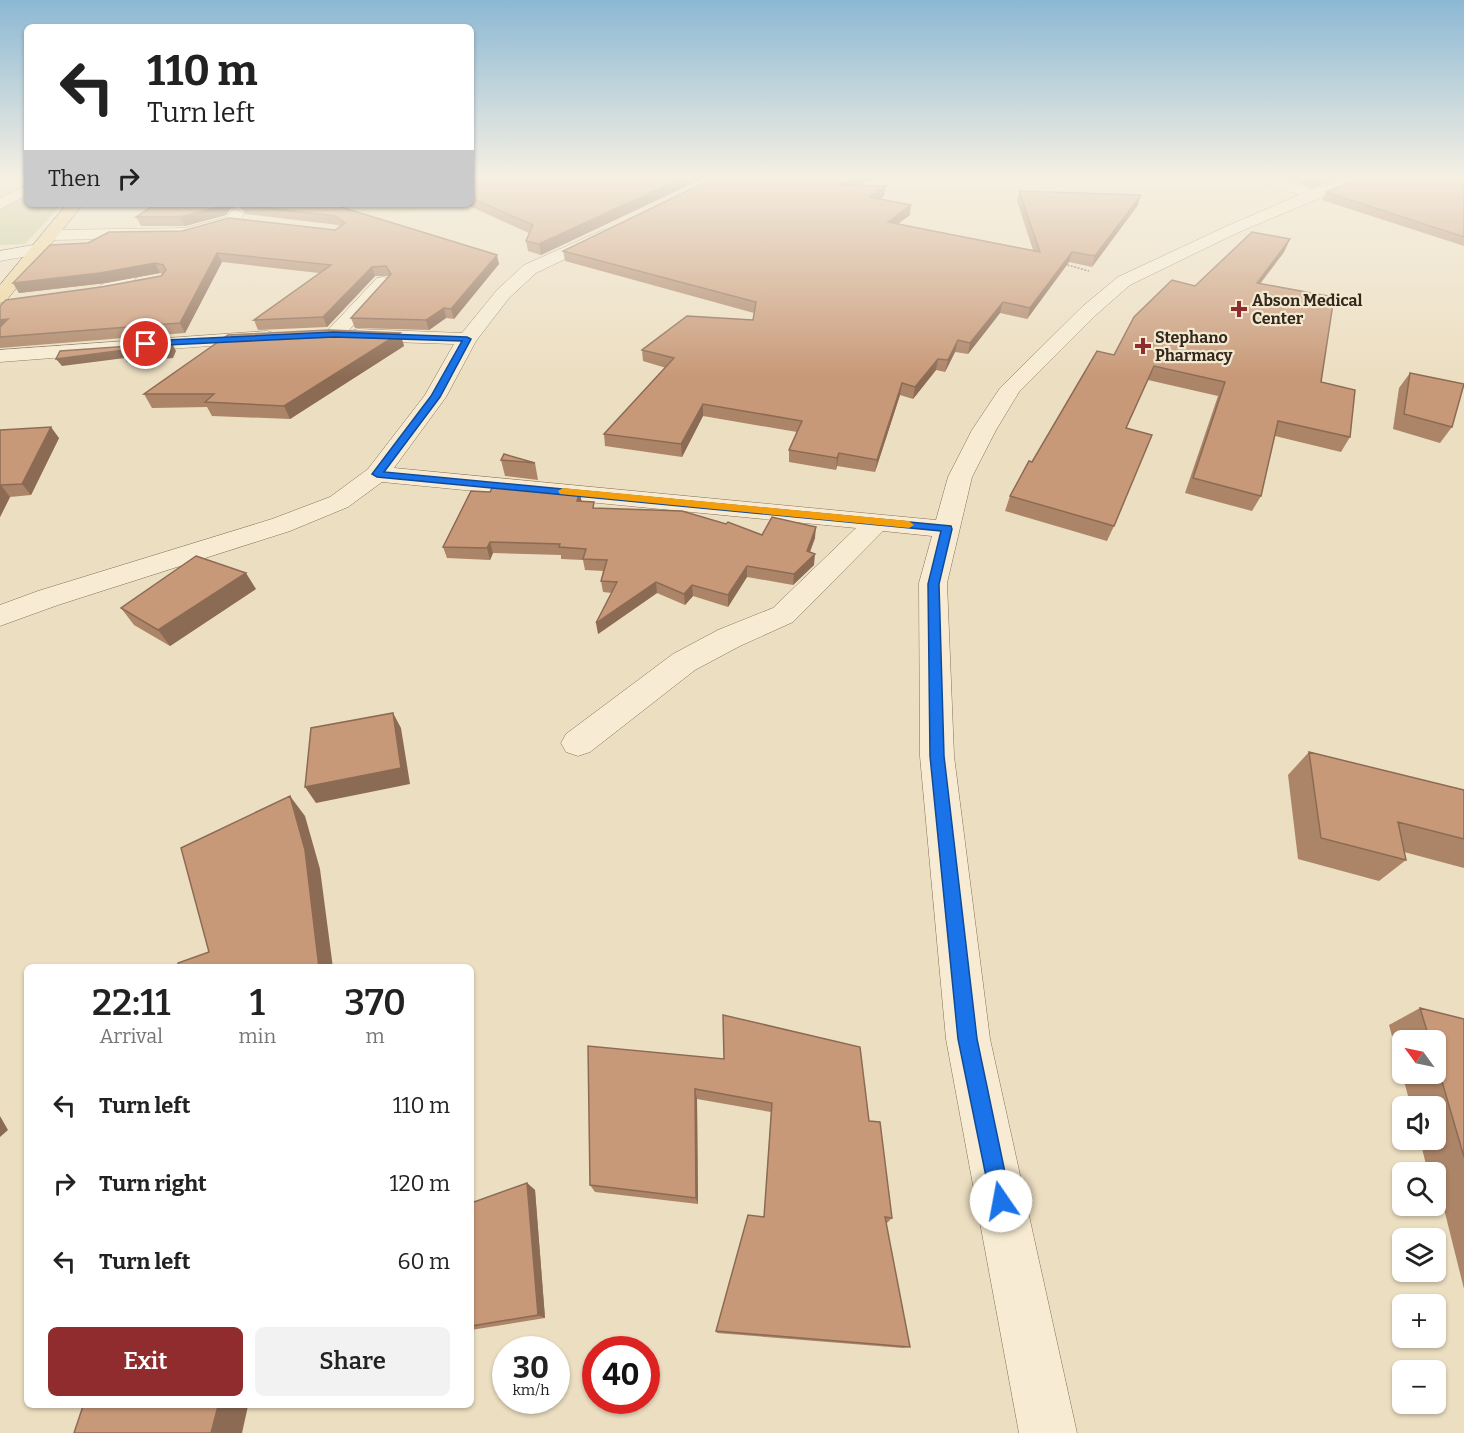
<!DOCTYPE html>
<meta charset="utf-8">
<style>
:root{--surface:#fff;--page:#f2f2f2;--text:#222;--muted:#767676;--accent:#902c2d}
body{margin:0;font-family:Bitter,serif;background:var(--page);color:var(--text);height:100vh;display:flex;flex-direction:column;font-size:22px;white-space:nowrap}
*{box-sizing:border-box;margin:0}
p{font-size:20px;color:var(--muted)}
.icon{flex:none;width:33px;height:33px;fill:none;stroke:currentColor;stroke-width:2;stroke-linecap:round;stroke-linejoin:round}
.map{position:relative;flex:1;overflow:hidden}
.details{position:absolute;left:24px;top:964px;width:450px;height:444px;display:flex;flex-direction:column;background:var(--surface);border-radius:9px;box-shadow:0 2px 4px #0004}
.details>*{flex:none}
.guide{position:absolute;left:24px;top:24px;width:450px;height:183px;border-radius:9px;box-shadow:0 2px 4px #0004;background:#fff;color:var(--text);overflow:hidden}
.needle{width:39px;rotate:303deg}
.fabs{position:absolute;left:1392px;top:1030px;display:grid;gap:12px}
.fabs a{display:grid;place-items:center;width:54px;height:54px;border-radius:9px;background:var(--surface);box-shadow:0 2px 4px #0004;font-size:30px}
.speed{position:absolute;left:492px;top:1336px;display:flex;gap:12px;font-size:30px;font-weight:700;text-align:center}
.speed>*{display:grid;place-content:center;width:78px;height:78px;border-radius:50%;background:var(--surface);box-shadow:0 2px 4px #0004;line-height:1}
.speed small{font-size:15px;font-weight:400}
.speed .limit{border:9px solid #d22;background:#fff;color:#111}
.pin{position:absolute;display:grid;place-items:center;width:51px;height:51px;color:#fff;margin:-26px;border:3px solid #fff;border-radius:50%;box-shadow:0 2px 6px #0007}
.me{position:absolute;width:66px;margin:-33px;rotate:348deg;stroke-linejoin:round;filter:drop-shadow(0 0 4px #0008)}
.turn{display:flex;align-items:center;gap:21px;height:126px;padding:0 24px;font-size:27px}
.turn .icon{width:78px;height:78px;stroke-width:2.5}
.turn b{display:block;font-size:42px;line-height:51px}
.then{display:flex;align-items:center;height:57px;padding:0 24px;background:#0003;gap:12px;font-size:22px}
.eta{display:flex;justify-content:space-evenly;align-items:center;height:102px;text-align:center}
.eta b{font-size:36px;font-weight:600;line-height:42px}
.button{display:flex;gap:12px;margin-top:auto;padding:12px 24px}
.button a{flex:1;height:69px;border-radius:9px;background:var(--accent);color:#fff;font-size:24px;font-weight:600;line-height:69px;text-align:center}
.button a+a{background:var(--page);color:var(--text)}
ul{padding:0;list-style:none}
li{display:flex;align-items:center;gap:18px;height:78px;padding:0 24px}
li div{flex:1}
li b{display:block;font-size:22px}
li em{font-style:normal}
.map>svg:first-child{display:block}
.farmland{fill:#e1d8af}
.green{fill:#c3c995}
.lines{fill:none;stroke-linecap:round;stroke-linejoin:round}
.minor-casing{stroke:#847059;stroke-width:1}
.major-casing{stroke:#523e2e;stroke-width:1}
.path{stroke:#847059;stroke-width:1.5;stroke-dasharray:2 1.5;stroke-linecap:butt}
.minor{fill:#f7ecd3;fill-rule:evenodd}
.major{fill:#eed399;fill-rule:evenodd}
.wall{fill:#ac8467;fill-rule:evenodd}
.shaded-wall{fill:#8c6b54}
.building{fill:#c89978;stroke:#8c6b54;stroke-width:1.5}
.route{fill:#1a73e8;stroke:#114b97;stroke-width:1.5}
.slow{fill:#f59e0b}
.poi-dot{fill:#902c2d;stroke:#f3e9d0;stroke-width:2}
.labels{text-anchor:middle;stroke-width:4.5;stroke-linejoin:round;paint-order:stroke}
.far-poi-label{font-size:16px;font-weight:bold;fill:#34281d;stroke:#f3e9d0;text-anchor:start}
</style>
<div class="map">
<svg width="1464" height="1433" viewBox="0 0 1464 1433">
<rect width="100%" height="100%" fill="#ecdec1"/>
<path class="farmland" d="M314,204H437L376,220Z"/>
<path class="green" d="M27,195V204H62L25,244L0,245V208Z"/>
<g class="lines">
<g class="minor-casing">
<path id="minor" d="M697,176H719L723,180L716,184Z
M1250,176H1272L1312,190L1352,176H1373L1239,232L1130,285L1097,314L1019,392L996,430L972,477L947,583L954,756L990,1039L1077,1433H1019L946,1039L920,756L919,583L932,536L883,531L793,622L740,646L695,670L590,752L578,756L566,752L561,743L566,734L673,654L718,630L773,608L856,528L382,482L348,507L290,531L58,605L0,626V605L38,591L272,519L330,497L368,469L425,395L454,344L358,341L351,339L348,335L351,331L358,329L462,333L497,290L524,265L605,229L613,234L611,237L536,273L509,298L476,341L446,397L394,468L936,520L948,477L972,430L1000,388L1083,306L1118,277L1227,226L1299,195L1252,179Z
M27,185V195L0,209V198Z
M236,209L244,214L239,223L186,238L51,240L43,235L51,230L185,228L227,217L231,211Z
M39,244L45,245L47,249L45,253L0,261V251Z
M154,244L162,249C151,265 120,299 100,294L97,290L100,286L131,265L148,245Z
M383,277L389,278L392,282L389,286L341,339H327L324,335L327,331L377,278Z
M267,331L274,333L277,337L274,341L0,362V350Z"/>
</g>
<g class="major-casing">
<path id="major" d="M67,204H83L6,301L0,303V285Z"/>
</g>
<path class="path" d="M1064,264L1089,271"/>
<use href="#minor" class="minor"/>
<use href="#major" class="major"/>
</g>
<path class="wall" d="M471,176H708L541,255L528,251L526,241L529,233L465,204H471Z
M718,176H882L859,185L884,196L880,199L910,215L898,224L1033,250L1017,201L1019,191L1138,205L1092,267L1069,262L1027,319L1000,313L968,354L955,352L945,372L936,370L913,399L900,395L875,472L837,466L836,470L789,462V450L797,432L703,416L682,457L605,446L604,434L666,368L643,361L642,350L753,320L754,313L565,261L563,251Z
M1280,176H1344L1312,188Z
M1464,176V246L1322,200L1326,192Z
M156,204H331L499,264L454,319L446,318L429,330L355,328L351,318L389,276H375L327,327L258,330L254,320L319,273L222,262L185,333L0,348V306L161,276L163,274L160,273L106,283L19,293L13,283L335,230L340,226L338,225L245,214L242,209L237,207L230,209L226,215L185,226H141L136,217Z
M1290,239L1284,252L1260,283L1321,382L1350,437L1341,452L1275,436L1261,496L1252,511L1185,493L1218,396L1148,380L1126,428L1114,526L1107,541L1005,511L1010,496L1032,462L1114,355L1195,286Z
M400,333L404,346L290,419L212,416L207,407L152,408L144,394Z
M1410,373L1452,427L1440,443L1393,429L1399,388Z
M0,430L59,438L31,495L10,497L0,517Z
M501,460L535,463L538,480L505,476Z
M581,501L595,508L762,535L815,538L810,552L814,565L793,585L747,577L728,607L693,596L685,605L657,593L598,634L612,593L603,592L601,581L603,571L585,570L583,560L561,559V555L493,553L490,560L447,558L443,547Z
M256,589L170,646L134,625L121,608Z
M1309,752L1464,790V868L1404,852L1406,860L1379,881L1298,859L1288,775Z
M1420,1008L1464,1019V1289L1438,1185H1436V1173H1428L1420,1140H1436V1107H1411L1389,1025ZM1402,1041H1436V1074H1402Z
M724,1059L869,1121L892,1218L886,1224L910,1347L903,1348L717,1333L716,1331L764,1217L771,1112L697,1099L698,1204L595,1192L590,1185Z
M527,1183L535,1190L545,1318L471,1330V1203Z"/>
<path class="shaded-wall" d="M687,176H708L541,255L539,244Z
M859,176H882L836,194L837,185Z
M1328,176H1344L1312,188L1316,180Z
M886,186L884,196L869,207L870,197Z
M1141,195L1138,205L1092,267L1095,256Z
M223,204H236L237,207L230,209L226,215L185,226L180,217Z
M911,205L910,215L886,232L888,222Z
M1290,239L1284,252L1251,296L1257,283Z
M1072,252L1069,262L1027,319L1030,308Z
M217,253L222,262L185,333L180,323Z
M497,255L499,264L454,319L451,309Z
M155,263L160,273L106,283L19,293L13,283Z
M372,267L375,276L327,327L323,317Z
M1003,302L1000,313L968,354L970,343Z
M444,308L446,318L429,330L426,320Z
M8,319L0,331V320Z
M400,333L404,346L290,419L284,406Z
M958,340L955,352L945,372L948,360Z
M172,343L176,351L173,358L127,362L125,358L62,366L56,359Z
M938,359L936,370L913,399L915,387Z
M902,383L900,395L875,472L877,460Z
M703,404V416L682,457L681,444Z
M51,427L59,438L31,495L22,484Z
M839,453L837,466L836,470L837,458Z
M1,485L10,497L0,517V487Z
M580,492L582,504L577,501Z
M816,527L815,538L806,562L807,551Z
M490,542L493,553L490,560L487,548Z
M815,554L814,565L793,585L794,574Z
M747,566V577L728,607V595Z
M246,573L256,589L170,646L158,630Z
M656,582L657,593L598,634L596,623Z
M692,585L693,596L685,605L684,594Z
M393,713L401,728L410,784L316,803L305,787Z
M290,796L305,816L320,869L333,968H319Z
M695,1089L697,1099L698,1204L696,1198Z
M0,1116L8,1130L0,1137Z
M527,1183L535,1190L545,1318L538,1315Z
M218,1406H248L242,1433H211Z"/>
<path class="building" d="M471,176H687L539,244L526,241L533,225L471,198Z
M718,176H859L837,185L886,186L870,197L911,205L888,222L1040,252L1019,191L1141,195L1095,256L1072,252L1030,308L1003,302L970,343L958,340L948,360L938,359L915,387L902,383L877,460L839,453L837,458L789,450L802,421L703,404L681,444L604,434L674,358L642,350L687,316L753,320L756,302L563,251Z
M1303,176H1328L1316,180Z
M1365,176H1464V237L1326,192Z
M156,204H223L222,206L180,217H136Z
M240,204H331L497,255L451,309L444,308L426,320L351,318L391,274L386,266L372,267L323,317L254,320L331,265L217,253L180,323L0,337V327L8,319L0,320V306L6,300L101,287L161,276L166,270L163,265L155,263L100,273L13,283L50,245L88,243L109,232L182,231L229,218L335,230L345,223L335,216L241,205Z
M1252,232L1290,239L1257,283L1334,297L1321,382L1355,390L1350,437L1278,421L1261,496L1193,478L1225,382L1154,366L1126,428L1152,435L1114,526L1010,496L1029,461L1032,462L1097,351L1114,355L1134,317L1172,280L1195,286Z
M329,330L400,333L284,406L205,402L214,394H144L228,335Z
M172,343L168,350L123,354L125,350L56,359L60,351Z
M1410,373L1464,384L1452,427L1404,414Z
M51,427L22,484L1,485L0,487V430Z
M504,454L535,463L501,460Z
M494,484L580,492L577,501L594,502L593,508L682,511L726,524L728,522L762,535L772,517L816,527L807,551L815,554L794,574L747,566L728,595L692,585L684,594L656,582L596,623L617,582L601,581L607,560L583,559L586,549L559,547L560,544L490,542L487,548L443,547L471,491L490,492Z
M196,556L246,573L158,630L121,608Z
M393,713L401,768L305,787L311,728Z
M1309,752L1464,790V839L1398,822L1406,860L1321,838Z
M290,796L305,850L319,968H178V963L209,952L181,848Z
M1420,1008L1464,1019V1157L1436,1061V1041H1430Z
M723,1015L860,1047L869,1121L880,1122L892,1218L885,1217L910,1347L716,1331L748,1215L764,1217L772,1103L695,1089L696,1198L590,1185L588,1046L724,1059Z
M527,1183L538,1315L471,1326V1203Z
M83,1406H218L211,1433H74Z"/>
<linearGradient id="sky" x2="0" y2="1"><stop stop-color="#8cb8d4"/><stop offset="0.47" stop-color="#f6f0e3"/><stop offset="1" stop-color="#f6f0e3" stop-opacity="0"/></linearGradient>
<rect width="1464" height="377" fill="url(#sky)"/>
<path class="route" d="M334,332L467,337L471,339L440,397L384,472L951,526L952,529L939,584L944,756L977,1039L1011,1201L1008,1209L1001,1212L994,1209L991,1201L958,1039L930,756L928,584L941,531L377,477L372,474L431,396L462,341L334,337L146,346L142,344L146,341Z"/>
<path class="slow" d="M563,488L909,521L914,525L909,528L560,494L558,491Z"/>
<g class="poi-dot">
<path d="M1236 300h6v6h6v6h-6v6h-6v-6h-6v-6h6z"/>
<path d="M1140 337h6v6h6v6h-6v6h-6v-6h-6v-6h6z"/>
</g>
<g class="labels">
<g class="far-poi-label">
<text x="1252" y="306">Abson Medical<tspan x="1252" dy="18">Center</tspan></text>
<text x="1155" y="343">Stephano<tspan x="1155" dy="18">Pharmacy</tspan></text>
</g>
</g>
</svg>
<div class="fabs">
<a><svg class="needle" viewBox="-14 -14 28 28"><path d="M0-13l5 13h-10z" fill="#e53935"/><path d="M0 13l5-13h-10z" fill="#767676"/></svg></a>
<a><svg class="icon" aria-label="sound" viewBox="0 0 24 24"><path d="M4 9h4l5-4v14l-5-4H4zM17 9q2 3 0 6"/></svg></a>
<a><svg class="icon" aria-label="search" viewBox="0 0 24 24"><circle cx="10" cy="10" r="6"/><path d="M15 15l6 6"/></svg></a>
<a><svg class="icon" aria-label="layers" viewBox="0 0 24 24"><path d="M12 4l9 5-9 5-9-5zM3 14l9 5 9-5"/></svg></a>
<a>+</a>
<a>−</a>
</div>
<div class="speed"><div>30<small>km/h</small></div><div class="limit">40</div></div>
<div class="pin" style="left:146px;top:344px;background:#d93025"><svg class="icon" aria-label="arrive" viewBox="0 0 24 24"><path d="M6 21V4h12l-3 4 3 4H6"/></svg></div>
<svg class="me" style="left:1001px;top:1201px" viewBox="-20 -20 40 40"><circle r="19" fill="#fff"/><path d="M0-13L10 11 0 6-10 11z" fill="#1a73e8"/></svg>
<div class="guide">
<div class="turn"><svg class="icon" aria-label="left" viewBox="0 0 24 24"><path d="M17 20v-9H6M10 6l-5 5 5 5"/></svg><div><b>110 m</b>Turn left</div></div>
<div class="then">Then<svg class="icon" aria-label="right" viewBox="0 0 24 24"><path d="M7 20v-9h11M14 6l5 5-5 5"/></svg></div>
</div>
<section class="details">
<div class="eta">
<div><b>22:11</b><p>Arrival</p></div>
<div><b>1</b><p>min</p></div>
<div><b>370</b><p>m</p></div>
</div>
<ul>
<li><svg class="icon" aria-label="left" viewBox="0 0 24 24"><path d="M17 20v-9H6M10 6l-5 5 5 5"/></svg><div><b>Turn left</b></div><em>110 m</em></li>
<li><svg class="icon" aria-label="right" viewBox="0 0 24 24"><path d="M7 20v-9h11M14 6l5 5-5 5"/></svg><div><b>Turn right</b></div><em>120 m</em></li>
<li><svg class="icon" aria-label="left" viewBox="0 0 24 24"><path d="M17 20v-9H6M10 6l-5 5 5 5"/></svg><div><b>Turn left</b></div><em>60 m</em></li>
</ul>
<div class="button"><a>Exit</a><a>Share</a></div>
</section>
</div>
